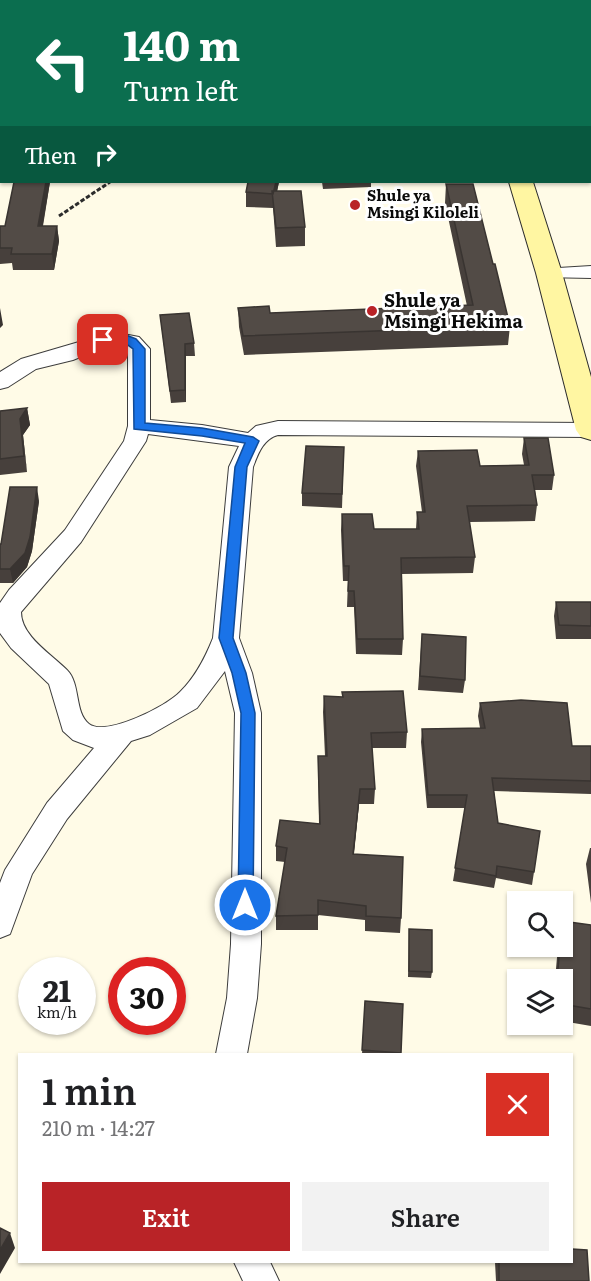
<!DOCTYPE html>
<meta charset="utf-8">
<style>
:root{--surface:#fff;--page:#f2f2f2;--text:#202124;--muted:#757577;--accent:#b92327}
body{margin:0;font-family:Literata,serif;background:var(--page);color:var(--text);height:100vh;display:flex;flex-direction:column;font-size:22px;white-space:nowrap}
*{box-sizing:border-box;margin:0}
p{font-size:20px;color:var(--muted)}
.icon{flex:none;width:33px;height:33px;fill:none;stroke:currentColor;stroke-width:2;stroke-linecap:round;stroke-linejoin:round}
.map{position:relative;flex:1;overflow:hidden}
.panel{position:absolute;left:18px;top:1053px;width:555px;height:210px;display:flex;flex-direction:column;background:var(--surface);border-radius:0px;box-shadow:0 2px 4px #0004}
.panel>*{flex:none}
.banner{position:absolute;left:0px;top:0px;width:591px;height:183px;box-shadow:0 2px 4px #0004;background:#0b6e4f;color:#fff;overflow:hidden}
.controls{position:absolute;left:507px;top:891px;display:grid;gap:12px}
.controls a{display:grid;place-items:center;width:66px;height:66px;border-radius:0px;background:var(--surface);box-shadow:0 2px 4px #0004;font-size:30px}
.speed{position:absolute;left:18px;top:957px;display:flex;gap:12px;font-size:30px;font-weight:700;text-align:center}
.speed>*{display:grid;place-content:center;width:78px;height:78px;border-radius:50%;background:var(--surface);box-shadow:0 2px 4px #0004;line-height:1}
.speed small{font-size:15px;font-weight:400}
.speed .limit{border:9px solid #d22;background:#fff;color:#111}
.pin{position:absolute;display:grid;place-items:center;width:51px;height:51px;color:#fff;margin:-26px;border-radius:12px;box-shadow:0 3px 9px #0006}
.me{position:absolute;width:66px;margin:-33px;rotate:0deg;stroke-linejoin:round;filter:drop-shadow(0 0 4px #0008)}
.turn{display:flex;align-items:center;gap:21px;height:126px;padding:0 24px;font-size:27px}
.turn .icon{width:78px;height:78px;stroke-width:2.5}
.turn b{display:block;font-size:42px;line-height:51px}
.then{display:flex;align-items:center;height:57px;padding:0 24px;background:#0003;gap:12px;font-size:22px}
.round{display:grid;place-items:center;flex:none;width:63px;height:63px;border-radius:0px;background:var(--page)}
.head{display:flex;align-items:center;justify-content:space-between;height:102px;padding:0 24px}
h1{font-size:36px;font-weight:600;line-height:45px}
.cta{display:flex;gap:12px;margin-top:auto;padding:12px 24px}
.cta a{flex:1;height:69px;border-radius:0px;background:var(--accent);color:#fff;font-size:24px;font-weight:600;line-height:69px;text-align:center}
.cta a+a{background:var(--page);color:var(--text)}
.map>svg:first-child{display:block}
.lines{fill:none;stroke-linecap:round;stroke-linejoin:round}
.minor-casing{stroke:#3d3d3d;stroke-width:2}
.secondary-casing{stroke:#2c2c2c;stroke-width:2}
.path{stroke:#2c2c2c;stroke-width:3;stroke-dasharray:4.5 2;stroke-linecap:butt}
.minor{fill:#fff;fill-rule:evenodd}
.secondary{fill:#fff6a2;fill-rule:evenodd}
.wall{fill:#47403c}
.shaded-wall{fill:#393431}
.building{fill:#524b46;stroke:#393431;stroke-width:1.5}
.route{fill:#1a73e8;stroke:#114b97;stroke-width:1.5}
.poi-dot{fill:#b92327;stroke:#fff;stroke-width:2}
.labels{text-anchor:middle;stroke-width:6;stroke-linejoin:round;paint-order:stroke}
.far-poi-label{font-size:15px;font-weight:bold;fill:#0a0a0a;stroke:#fff;text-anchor:start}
.poi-label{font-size:18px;font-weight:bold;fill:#0a0a0a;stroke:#fff;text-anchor:start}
</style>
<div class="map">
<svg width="591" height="1281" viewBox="0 0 591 1281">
<rect width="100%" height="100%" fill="#fffbe7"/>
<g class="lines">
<g class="minor-casing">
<path id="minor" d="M2,0H94L93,2Z
M181,0H197L198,2H181Z
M590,26H591V36H590Z
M0,80H2V90H0Z
M591,266V278L542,277L539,273L542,269Z
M113,332L139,337L150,349V420L202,425L248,433L256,426L278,421L591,423V437L278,435C263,439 258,454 253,467L239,638L252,673L261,713V944L257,998L247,1054H216L227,998L231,944L235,713L225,671L197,708L150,735L131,741L67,819L32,874L10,934L0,938V883L5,870L47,803L94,748L73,740L63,731L49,684L11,648L0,633V603L9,590L65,530L124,441L128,426V351L120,345L107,346L73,360L36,369L8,387L0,389V372L21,359ZM148,434L239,446L229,467L213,638C205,658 196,676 180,692C167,706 106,737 89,724C74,712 81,684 67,670C51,654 21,636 21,612L81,542L146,441Z
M234,1262H270L279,1281H243Z"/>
</g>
<g class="secondary-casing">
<path id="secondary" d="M448,0H470V2H448Z
M509,182H533L562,273L591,377V440L581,437L576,430L536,273Z"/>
</g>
<path class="path" d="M59,216L110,182"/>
<use href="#minor" class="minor"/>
<use href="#secondary" class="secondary"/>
</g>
<path class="wall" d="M590,37H591V182L584,183L583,182H590Z
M14,182H50L43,226H57L59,241L54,270H13L12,263L0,264V226H5Z
M248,182H279L277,191L305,227V246L276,247L273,208L246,207V192Z
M322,182H371V187L323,189Z
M446,184L493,264L510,326L508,345L244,355L239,327L238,308L270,313L467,306L445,203Z
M160,315L194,343L195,356H186V402L171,403Z
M27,408L30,425L23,435L27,472L0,475V411Z
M524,438L554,475L552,490H535L537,505L535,521L469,522L475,557L473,573L402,574L403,639L402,655L356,654L354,607H347L348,581H343L341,530L342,514L374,529H416L417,512H422L416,466L418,451L480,466L524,465L522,454Z
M344,447L342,508L302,506V493Z
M39,501L32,551L27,567L13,583H0V544H1Z
M556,602H591V639H556L554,616Z
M421,647L465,680L463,693L418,690Z
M324,696L407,732L406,748H372L375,789L374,804H359L354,854L401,918L400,933L365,931V920L318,915V930H276V916L285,862L276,861V846L319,824L318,756H325L323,712Z
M480,703L572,746H591V794L494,791L498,823L534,872L532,885L496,878L494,888L453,881L465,808H427L421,742L422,729L480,728L478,716Z
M590,848H591V903L586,864Z
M591,925V1026L562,1021V980H555L558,946H562Z
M409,929L432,972L431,978L408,977Z
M365,1001L401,1053L400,1054H362Z
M495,1262H572L589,1281H496Z"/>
<path class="shaded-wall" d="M0,42H2V58H0Z
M46,182H50L40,241L38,226Z
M276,182H279L274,206L273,194Z
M57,226L59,241L54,270L52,254Z
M0,308L3,325L0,328Z
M185,344L186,356V402L185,390Z
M27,408L30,425L23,435L27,472L20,419Z
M37,487L39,501L32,551L27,567L13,583L10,569Z
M360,789L359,804L352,869L353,854Z
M10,1233L15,1248L0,1274V1250Z"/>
<path class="building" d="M59,0H148L149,2H59Z
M0,19H2V42H0Z
M590,37H591V170H590Z
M14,182H46L38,226H57L52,254H11L12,248H0V226H5Z
M248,182H276L273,194L246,192Z
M446,184H473L493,264H495L510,326L243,336L238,308L269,306L270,313L473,305Z
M272,191H301L305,227L276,228Z
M189,313L194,343L185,344V390L170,391L160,315Z
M27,408L20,419L24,456L0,459V411Z
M524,438H548L554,475H532L537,505L467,506L475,557L401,558L403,639H357L354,591H348L349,566H344L342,514H372L374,529H419L417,512H425L418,451L477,450L480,466L529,465Z
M306,446L344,447L342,494L302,493Z
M10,487H37L30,537L25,553L10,569H0V544H1Z
M556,602H591V626L559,625Z
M422,634L466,637L465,680L420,676Z
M403,691L407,732L371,733L375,789H360L353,854L403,857L401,918L366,916V906L318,900V915L276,916L287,848L276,846L280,820L320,824L318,756H327L324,696L343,697L342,692Z
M521,700L567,703L572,746H591V781L492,778L498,823L540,831L534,872L497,866L496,876L455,868L467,795H428L422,729L485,728L480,703Z
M562,921L591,925V1009L562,1004V980H557L560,946H562Z
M409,929L432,930V972L409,971Z
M365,1001L403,1004L401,1053L362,1050Z
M0,1228L10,1233L0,1250Z
M572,1249L587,1250L589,1281H499V1262H572Z"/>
<path class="route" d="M126,335L136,339L145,349V423L202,428L253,437L259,441L247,467L233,638L246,673L255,713L253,905L251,910L245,912L240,910L238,905L241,713L232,673L219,638L235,467L245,443L202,436L134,429L133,349L125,343H103L97,340L103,336Z"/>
<g class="poi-dot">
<circle cx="355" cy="205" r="6"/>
<circle cx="372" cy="311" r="6"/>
</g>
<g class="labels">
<g class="far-poi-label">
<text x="367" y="201">Shule ya<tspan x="367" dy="17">Msingi Kiloleli</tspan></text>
</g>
<g class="poi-label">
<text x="384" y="307">Shule ya<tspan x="384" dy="21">Msingi Hekima</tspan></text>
</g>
</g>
</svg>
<div class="controls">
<a><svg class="icon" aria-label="search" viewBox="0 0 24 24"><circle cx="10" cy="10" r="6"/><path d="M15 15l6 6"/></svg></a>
<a><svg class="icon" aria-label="layers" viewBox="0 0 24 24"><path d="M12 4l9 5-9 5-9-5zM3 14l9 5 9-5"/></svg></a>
</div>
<div class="speed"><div>21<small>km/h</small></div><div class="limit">30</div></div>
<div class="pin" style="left:103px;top:340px;background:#d93025"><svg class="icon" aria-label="arrive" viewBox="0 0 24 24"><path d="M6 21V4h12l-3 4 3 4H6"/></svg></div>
<svg class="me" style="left:245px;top:905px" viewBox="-20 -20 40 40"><circle r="17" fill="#1a73e8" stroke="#fff" stroke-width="3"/><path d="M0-11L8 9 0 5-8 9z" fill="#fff"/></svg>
<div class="banner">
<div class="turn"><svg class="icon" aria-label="left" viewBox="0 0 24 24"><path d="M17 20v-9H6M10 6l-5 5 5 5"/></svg><div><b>140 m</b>Turn left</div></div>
<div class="then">Then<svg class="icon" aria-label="right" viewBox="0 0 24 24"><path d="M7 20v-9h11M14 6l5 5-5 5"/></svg></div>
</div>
<section class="panel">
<div class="head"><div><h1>1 min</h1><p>210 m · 14:27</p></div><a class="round" style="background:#d93025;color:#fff"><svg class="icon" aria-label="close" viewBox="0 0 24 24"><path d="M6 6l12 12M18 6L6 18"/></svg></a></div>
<div class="cta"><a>Exit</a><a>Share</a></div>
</section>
</div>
